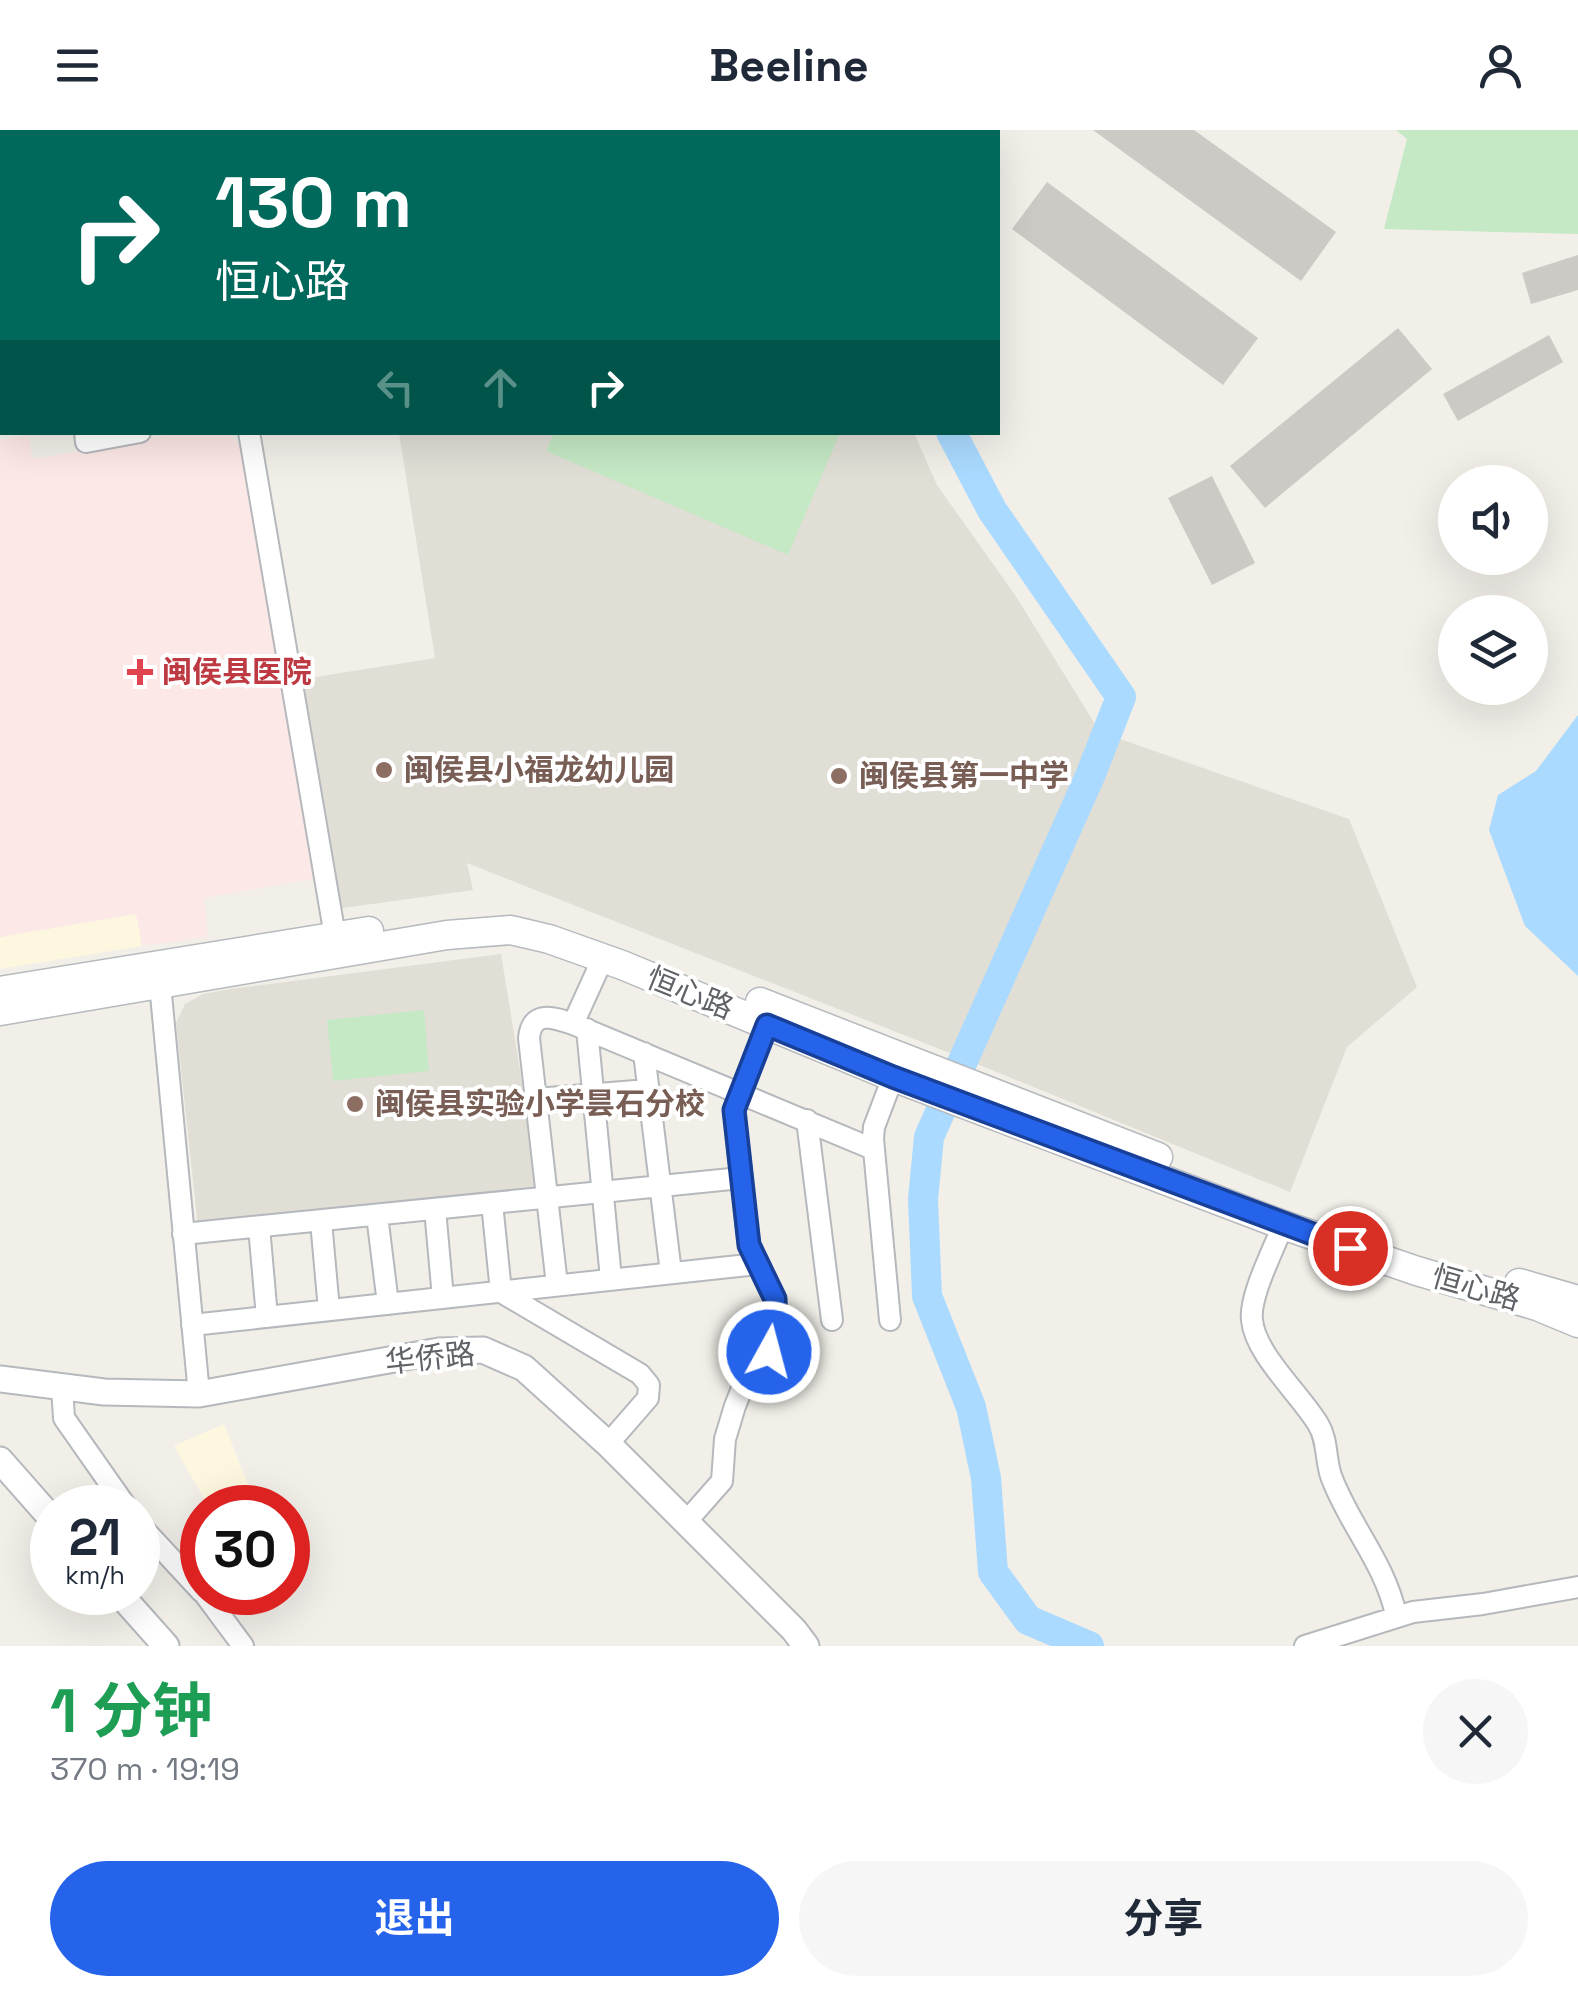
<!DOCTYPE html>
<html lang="zh">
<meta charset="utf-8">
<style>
:root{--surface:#fff;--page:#f6f6f7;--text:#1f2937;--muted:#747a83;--accent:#2563eb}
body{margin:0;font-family:"Space Grotesk","Noto Sans SC",sans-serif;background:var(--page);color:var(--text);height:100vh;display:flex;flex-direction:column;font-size:38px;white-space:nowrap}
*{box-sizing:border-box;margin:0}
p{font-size:32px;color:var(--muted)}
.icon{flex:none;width:55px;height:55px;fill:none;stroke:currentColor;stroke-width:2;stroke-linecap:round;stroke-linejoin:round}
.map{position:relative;height:1516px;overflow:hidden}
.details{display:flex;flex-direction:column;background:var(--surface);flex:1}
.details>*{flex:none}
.hud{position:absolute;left:0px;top:0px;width:1000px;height:305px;box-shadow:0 10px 40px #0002;background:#00695c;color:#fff;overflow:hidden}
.buttons{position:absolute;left:1438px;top:335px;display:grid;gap:20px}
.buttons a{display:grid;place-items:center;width:110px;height:110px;border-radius:50%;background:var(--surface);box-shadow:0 10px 40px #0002;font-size:50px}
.speed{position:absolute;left:30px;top:1355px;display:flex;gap:20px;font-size:50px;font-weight:700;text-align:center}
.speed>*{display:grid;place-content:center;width:130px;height:130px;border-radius:50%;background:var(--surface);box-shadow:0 10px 40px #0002;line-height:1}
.speed small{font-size:25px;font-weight:400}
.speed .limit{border:15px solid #d22;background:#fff;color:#111}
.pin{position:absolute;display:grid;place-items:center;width:85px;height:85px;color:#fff;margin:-42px;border:5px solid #fff;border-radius:50%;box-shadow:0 2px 10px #0007}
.me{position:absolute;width:110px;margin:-55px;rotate:7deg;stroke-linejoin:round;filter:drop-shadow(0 0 8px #0008)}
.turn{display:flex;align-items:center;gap:35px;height:210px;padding:0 50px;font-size:45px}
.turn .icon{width:130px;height:130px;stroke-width:2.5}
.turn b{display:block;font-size:70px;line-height:85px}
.lanes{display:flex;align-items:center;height:95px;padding:0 50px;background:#0003;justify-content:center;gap:50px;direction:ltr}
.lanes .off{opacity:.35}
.round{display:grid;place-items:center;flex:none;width:105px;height:105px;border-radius:52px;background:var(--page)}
.overview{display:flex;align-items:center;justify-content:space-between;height:170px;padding:0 50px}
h1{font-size:60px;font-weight:700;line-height:75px;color:#1e9e55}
.primary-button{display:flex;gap:20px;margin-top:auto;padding:20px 50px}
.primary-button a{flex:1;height:115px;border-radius:60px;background:var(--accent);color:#fff;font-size:40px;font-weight:700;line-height:115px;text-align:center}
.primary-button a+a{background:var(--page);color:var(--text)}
header{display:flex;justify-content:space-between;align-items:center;height:130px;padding:0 50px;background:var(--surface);font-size:45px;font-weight:700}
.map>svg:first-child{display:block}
.commercial{fill:#fef7e0}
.education{fill:#e1ded6}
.medical{fill:#fce8e6}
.green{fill:#c5e8c5}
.water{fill:#aadaff}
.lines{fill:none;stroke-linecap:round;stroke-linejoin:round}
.river{stroke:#aadaff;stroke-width:30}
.building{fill:#cccac5}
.minor-casing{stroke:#b5b8bc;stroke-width:24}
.tertiary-casing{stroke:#b5b8bc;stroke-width:29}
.secondary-casing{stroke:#b6babf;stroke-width:31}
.minor{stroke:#fff;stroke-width:20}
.tertiary{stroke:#fff;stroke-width:25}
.secondary{stroke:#fff;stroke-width:28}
.route-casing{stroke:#184099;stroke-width:25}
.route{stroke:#2563eb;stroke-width:18}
.health-dot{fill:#e0444e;stroke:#fff;stroke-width:4}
.education-dot{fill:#8d6e63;stroke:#fff;stroke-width:4}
.labels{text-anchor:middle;stroke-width:8;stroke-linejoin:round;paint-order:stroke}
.health-label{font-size:30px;font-weight:bold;fill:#be3a42;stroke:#fff;text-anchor:start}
.education-label{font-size:30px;font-weight:bold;fill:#785e54;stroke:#fff;text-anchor:start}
.street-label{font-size:30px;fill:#5f6368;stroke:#fff}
</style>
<header><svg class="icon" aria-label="menu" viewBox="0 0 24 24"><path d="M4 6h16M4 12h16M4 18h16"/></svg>Beeline<svg class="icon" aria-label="person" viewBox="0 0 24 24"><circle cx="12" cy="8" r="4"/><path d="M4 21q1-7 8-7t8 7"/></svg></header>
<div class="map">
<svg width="1578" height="1516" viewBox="0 0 1578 1516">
<rect width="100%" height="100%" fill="#f1efe8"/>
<path class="commercial" d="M137,784L142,816L0,839V807Z
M224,1294L257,1377H209L174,1316Z"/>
<path class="education" d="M399,303H914L937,355L1015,465L1100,602L1349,689L1417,857L1347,917L1290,1062L965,929L467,733L473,760L336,779L303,549L435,528Z
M501,824L539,1056L198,1097L176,893L185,874L203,864L230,859Z"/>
<path class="medical" d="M181,303H228L244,321L313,749L204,768L208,807L142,816L136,784L0,807V310L28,305L33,329Z"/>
<path class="green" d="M1396,0H1578V104L1384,99L1407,9Z
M554,303V302L840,303L788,425L546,321Z
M424,880L429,941L333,951L327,890Z"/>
<path class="water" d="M1578,585V846L1525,796L1489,700L1498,665L1536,641Z"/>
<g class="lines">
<path class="river" d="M178,0L182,2
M720,0L722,2
M353,2L357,0
M951,302L992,380L1121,567L1090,646L929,1007L923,1069L927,1166L971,1277L986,1348L993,1442L1028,1490L1089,1516"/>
</g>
<path class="building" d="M1093,0H1194L1336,102L1301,151Z
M1047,52L1258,208L1223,255L1012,99Z
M1578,125V160L1531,174L1522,143Z
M1398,198L1432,239L1265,378L1230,336Z
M1549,205L1563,232L1458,291L1443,264Z
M1212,346L1255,433L1212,455L1168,368Z"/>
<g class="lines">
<g class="minor-casing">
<path id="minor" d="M9,0L11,2
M669,0L672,2
M413,2L416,0
M0,186L2,200
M85,302L86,312L140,302
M249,302L337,818
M160,854L199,1264
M573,894L603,828
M587,899L611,1149
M644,923L671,1143
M536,969L648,960
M807,990L832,1190
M492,1073L501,1162L640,1244L649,1255L648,1268L608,1314
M435,1079L443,1168
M377,1085L388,1174
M321,1091L329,1180
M1283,1095C1274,1119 1249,1166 1252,1190C1255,1224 1300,1264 1318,1294C1328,1310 1325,1328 1331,1346C1349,1395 1385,1433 1396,1485
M259,1097L267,1187
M183,1104L741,1048
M557,1155L529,908C532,880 553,887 573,894L873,1019
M890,1190L873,1009L874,997L893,947
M192,1195L757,1134
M62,1257L64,1288L127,1378
M138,1393L202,1462
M685,1393L722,1351L725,1309L735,1276L743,1256L762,1236L774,1208L775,1169L749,1115L734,980L767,895
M203,1462L243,1516
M1305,1516L1413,1482L1483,1474L1578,1457"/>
</g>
<g class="tertiary-casing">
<path id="tertiary" d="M0,1249L104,1262L199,1264L439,1221L483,1220L524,1238L608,1314L794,1500L806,1516
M0,1330L52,1389
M118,1462L166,1516"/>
</g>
<g class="secondary-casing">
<path id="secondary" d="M0,861L369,801
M760,872L1158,1027
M0,881L447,805L511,800L549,809L622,835L893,947L1283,1095L1417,1141L1537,1176L1578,1193
M1519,1153L1578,1170"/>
</g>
<use href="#minor" class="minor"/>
<use href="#tertiary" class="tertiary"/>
<use href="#secondary" class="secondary"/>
</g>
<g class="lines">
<g class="route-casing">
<path id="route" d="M769,1222L776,1194L775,1169L749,1115L734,980L767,895L893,947L1350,1118"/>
</g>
<use href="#route" class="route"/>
</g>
<path class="health-dot" d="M135 527h10v10h10v10h-10v10h-10v-10h-10v-10h10z"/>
<g class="education-dot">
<circle cx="384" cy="640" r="10"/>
<circle cx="839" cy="646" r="10"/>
<circle cx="355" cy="974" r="10"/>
</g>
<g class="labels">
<g class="health-label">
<text x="162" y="552">闽侯县医院</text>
</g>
<g class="education-label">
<text x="404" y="650">闽侯县小福龙幼儿园</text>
<text x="859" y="656">闽侯县第一中学</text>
<text x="375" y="984">闽侯县实验小学昙石分校</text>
</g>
<g class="street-label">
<text transform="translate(690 863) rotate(22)" y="10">恒心路</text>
<text transform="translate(1476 1158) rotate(16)" y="10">恒心路</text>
<text transform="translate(430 1228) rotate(-6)" y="10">华侨路</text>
</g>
</g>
</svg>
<div class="buttons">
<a><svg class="icon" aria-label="sound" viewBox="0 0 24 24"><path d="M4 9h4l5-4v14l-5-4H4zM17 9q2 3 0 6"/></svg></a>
<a><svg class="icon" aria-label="layers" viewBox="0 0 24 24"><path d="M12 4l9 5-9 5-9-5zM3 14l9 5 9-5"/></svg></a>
</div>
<div class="speed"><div>21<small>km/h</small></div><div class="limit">30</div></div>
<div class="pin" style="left:1350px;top:1118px;background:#d93025"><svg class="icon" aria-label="arrive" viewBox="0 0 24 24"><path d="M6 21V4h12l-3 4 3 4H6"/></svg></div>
<svg class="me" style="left:769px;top:1222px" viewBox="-20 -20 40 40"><circle r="17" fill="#2563eb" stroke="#fff" stroke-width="3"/><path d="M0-11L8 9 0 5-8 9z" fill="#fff"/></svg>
<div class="hud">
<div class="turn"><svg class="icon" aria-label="right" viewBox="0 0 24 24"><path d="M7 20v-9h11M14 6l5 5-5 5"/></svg><div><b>130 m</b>恒心路</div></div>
<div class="lanes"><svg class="icon off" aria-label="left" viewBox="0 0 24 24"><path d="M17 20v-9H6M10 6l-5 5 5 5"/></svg><svg class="icon off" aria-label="ahead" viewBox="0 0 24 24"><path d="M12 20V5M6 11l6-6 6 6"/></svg><svg class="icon" aria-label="right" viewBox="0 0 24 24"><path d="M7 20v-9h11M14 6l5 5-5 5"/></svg></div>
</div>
</div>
<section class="details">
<div class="overview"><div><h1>1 分钟</h1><p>370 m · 19:19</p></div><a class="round"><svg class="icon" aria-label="close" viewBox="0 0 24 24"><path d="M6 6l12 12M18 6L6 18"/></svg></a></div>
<div class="primary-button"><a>退出</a><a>分享</a></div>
</section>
